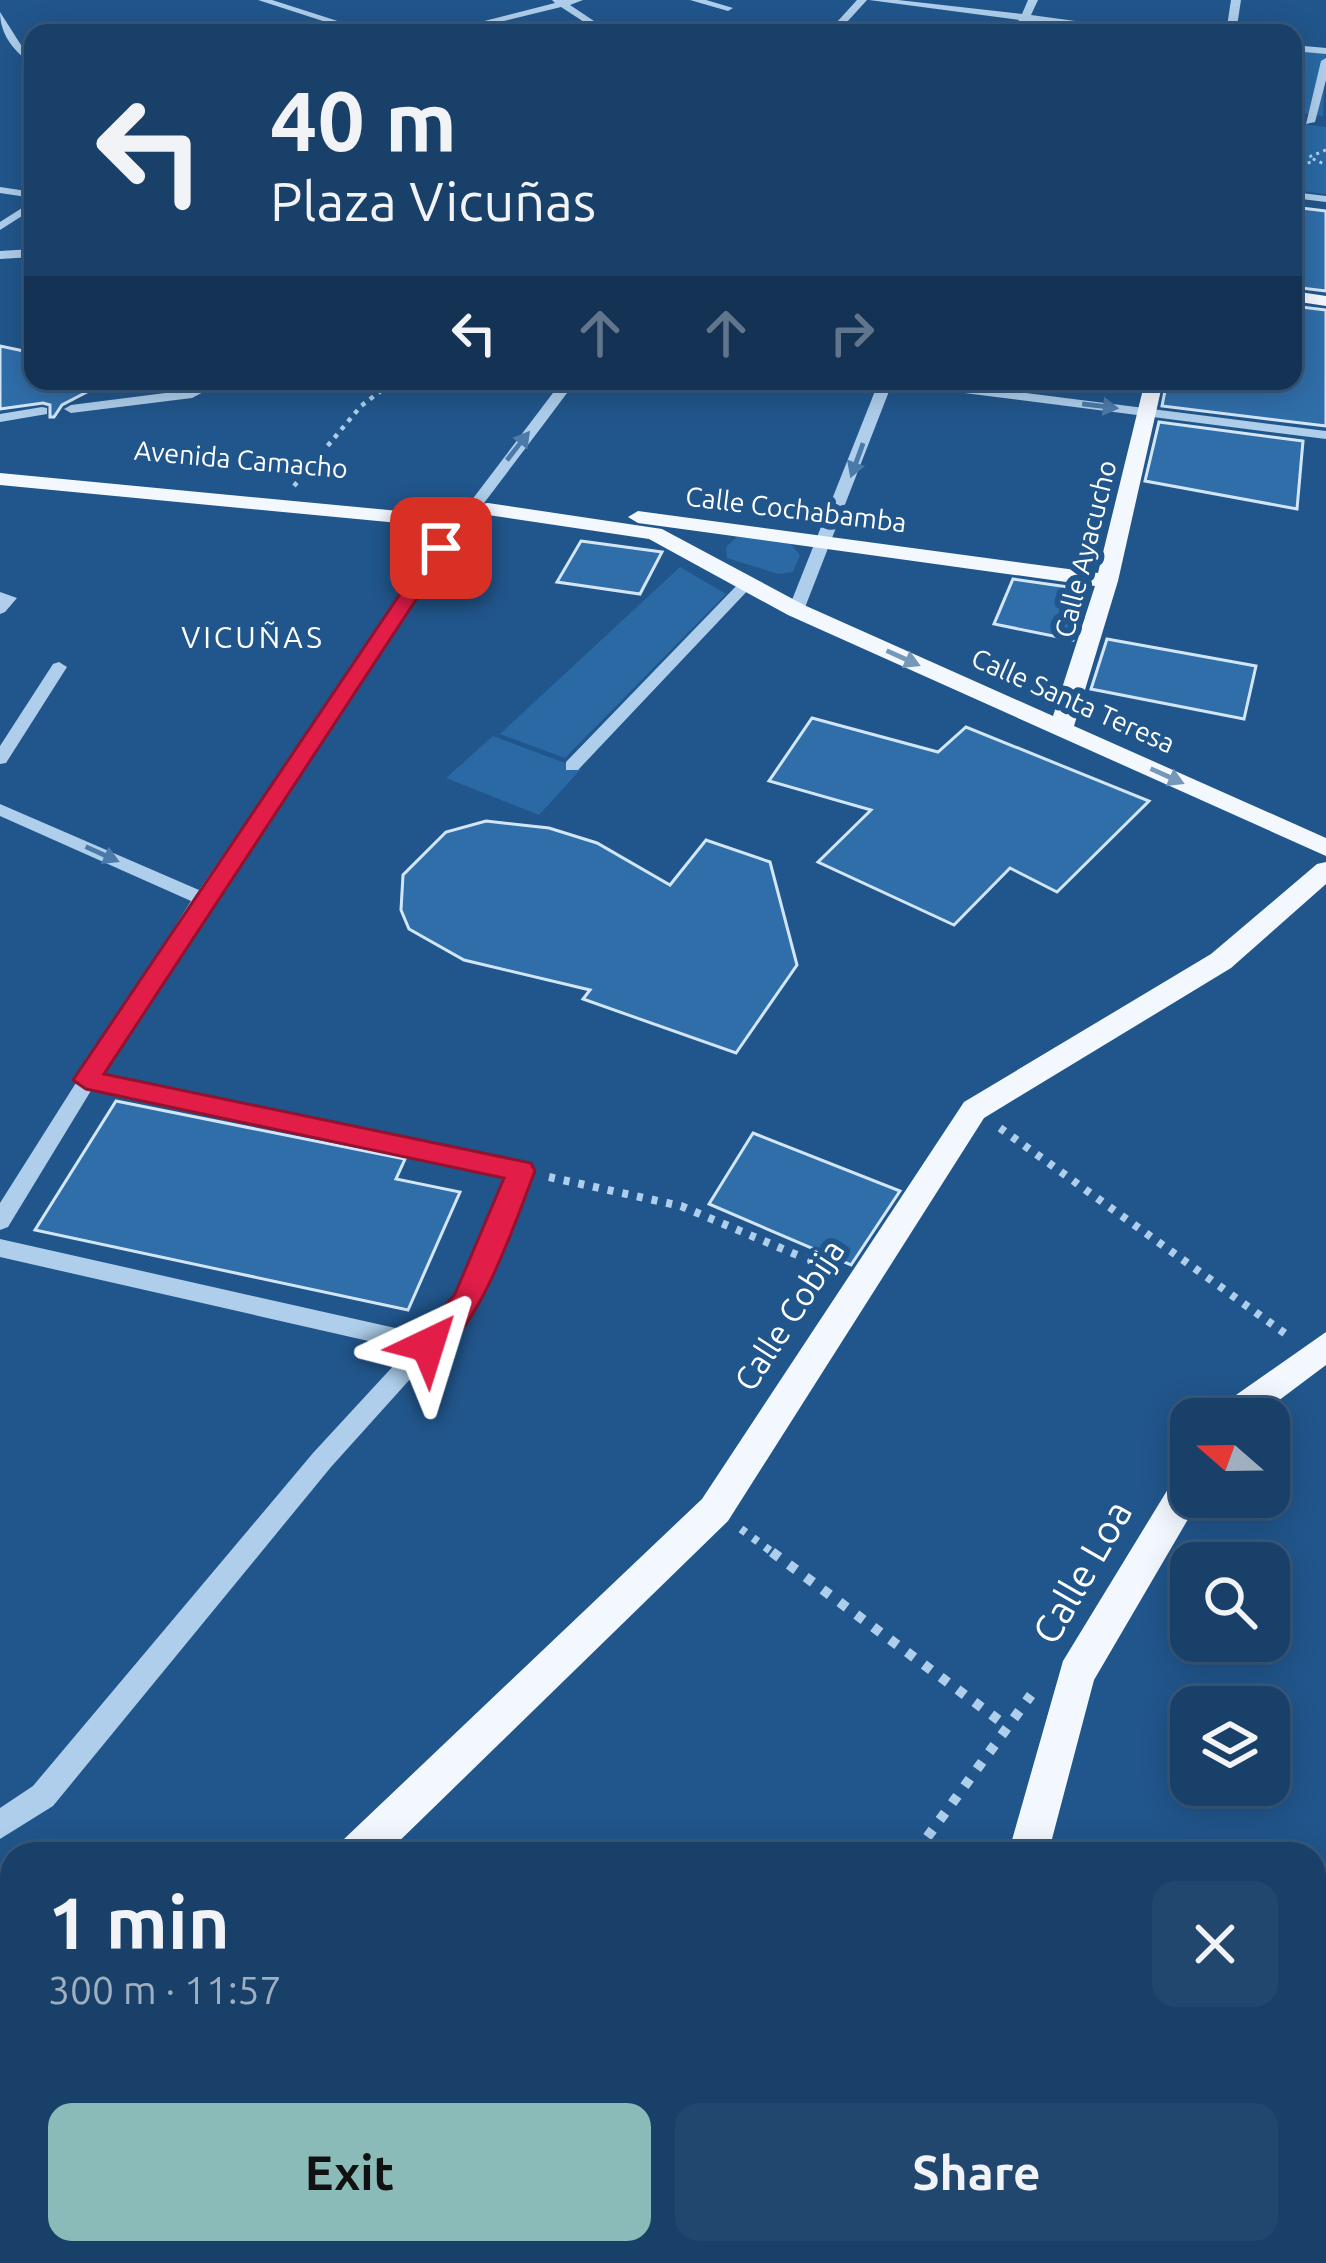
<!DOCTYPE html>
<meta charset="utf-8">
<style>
:root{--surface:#194069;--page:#22476f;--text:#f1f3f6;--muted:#9fafc0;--line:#37597d;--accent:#8bbbb9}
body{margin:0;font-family:Ubuntu,sans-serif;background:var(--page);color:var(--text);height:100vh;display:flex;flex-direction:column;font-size:45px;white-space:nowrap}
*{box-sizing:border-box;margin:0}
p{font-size:39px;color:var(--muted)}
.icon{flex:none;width:66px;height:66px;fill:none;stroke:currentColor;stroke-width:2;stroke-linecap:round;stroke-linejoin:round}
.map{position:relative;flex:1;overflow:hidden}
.details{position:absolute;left:0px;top:1842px;width:1326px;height:423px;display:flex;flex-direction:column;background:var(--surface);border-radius:36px 36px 0 0;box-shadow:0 6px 30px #0003,0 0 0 3px var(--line)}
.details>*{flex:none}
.hud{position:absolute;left:24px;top:24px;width:1278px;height:366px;border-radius:24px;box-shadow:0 6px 30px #0003,0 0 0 3px var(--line);background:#194069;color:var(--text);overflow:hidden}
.needle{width:78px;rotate:290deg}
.controls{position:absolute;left:1170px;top:1398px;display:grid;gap:24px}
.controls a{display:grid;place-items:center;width:120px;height:120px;border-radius:24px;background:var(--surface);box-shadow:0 6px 30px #0003,0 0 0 3px var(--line);font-size:60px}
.pin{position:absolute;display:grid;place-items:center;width:102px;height:102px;color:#fff;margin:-51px;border-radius:24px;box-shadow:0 6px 18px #0006}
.me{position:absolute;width:132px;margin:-66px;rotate:41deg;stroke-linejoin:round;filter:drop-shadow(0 0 9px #0008)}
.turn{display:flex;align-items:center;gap:42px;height:252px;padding:0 48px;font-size:54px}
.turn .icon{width:156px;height:156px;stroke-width:2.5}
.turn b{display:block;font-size:84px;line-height:102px}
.lanes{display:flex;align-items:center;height:114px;padding:0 48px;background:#0003;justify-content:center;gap:60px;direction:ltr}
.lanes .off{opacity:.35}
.round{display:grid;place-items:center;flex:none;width:126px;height:126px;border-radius:24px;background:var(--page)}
.summary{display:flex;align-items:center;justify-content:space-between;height:204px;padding:0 48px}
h1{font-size:72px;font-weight:600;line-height:90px}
.action{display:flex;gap:24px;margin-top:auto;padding:24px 48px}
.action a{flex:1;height:138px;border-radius:24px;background:var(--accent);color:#111;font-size:48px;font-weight:600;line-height:138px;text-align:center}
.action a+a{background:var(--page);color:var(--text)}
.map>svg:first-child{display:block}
.green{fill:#2a69a4}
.building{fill:#306ea9;stroke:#d3e6f8;stroke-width:3}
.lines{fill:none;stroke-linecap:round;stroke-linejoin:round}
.path-far3{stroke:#aeceeb;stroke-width:3;stroke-dasharray:3 4.5;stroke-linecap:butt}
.path-far2{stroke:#aeceeb;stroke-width:4.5;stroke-dasharray:4.5 6;stroke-linecap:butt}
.path-far1{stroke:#aeceeb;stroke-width:8;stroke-dasharray:6 9;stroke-linecap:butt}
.path{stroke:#aeceeb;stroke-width:10;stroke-dasharray:9 12;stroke-linecap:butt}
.minor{fill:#aeceeb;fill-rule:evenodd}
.major{fill:#f3f8fe;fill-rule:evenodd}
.oneway{fill:#4b7aa8}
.oneway2{fill:#7597ba}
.route{fill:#e11d48;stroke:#92132f;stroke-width:3}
.labels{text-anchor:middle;stroke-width:12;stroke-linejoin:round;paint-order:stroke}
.far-street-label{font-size:27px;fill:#fff;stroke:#21568c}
.far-neighbourhood-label{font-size:30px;letter-spacing:3px;fill:#fff;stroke:#21568c}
.street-label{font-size:33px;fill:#fff;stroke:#21568c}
.near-street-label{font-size:39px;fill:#fff;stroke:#21568c}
</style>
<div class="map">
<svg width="1326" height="2263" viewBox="0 0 1326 2263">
<rect width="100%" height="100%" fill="#21568c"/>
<path class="green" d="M1293,46L1326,49L1323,116L1293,112Z
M1293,123L1326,127V194L1293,190Z
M756,534L787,540L800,555L793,572L778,574L727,558L726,547L737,537Z
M680,567L726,594L565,758L500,734Z
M493,736L581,769L539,815L446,778Z"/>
<path class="building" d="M1293,207L1326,211V291L1293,287Z
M1293,306L1326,310V426L1162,406L1167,381H1293Z
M0,346L33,353V381H108L62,405L54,417H50V405L43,403L0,409Z
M1159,422L1303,441L1297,509L1145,481Z
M581,541L662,552L640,594L557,582Z
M1013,579L1089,590L1073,640L994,624Z
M1107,639L1256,666L1244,719L1091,689Z
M812,718L938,752L966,727L1149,801L1057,892L1010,868L954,925L818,862L871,810L769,781Z
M486,821L549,828L597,843L670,885L706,840L770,862L797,965L736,1053L583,999L590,990L464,960L409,929L401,910L403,875L446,832Z
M116,1101L405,1159L396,1179L460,1192L408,1310L35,1230Z
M753,1133L900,1191L851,1265L709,1204Z"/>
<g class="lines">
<path class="path-far3" d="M1326,150L1309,157L1326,165
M1293,166L1312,162"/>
<path class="path-far2" d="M294,486L361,406L394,381"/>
<path class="path-far1" d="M1000,1128L1290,1337
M549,1177L681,1206L835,1271
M741,1529L776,1555"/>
<path class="path" d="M772,1552L1008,1727
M915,1854L1031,1695
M263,2253L278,2263
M602,2263L609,2253"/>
<path class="minor" d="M258,0H272L375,33H360Z
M552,0H583L570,5L612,33H601L561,7L454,33H437L555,3Z
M690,0H706L733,8L728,11Z
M857,0H867L837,33H827Z
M869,0H898L1022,14L1028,0H1038L1031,15L1164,33H1135L1028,21L1023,33H1013L1019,20Z
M1231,0H1241L1236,33H1226Z
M0,12L21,45L33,56V64C15,53 0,35 0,12Z
M1293,45L1326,48V54L1293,51Z
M1326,58V80L1315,122L1306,124L1321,61Z
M0,187L33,192V198L0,193Z
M1293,192L1326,196V202L1293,198Z
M33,201V209L0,230V222Z
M33,249V257L0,259V251Z
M207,381H224L192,398L71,413L64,409L71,405L189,390Z
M562,381H576C525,450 472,517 422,587C308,746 203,909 100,1076L521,1163L529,1165L532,1171L475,1307L331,1467L53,1806L0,1839V1808L33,1786L313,1453L408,1350L0,1257V1239L422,1334L458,1296L508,1176L92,1089L8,1227L0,1230V1203L191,901L0,816V804L199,890L412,579Z
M879,381H893L804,610L801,613H791L788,610Z
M894,381H932L1326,431V439L901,385Z
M42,407L47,408V414L0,422V414Z
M747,578L752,580V586L578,770H566V762L742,580Z
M0,592L17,598L5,612L0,614Z
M59,662L67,667L6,763L0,764V746L53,664Z"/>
<path class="major" d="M1293,291L1326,296V306L1293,301Z
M1145,381H1163L1118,581L1074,726L1326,838V856L788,615L649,539L488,515L420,525L0,485V473L420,513L488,503L662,529L804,605L1053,716L1095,586L638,523L628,517L638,511L1098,573Z
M1326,862V884L1231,968L984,1118L728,1521L386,1854H337L343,1840L702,1499L964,1102L1211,954L1317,864Z
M1326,1332V1365L1254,1419H1211L1216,1409Z
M1191,1467V1497H1201L1094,1680L1048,1854H1008L1063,1661L1179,1471Z
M28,2253H74L71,2263H23Z
M984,2253H1030L1031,2263H983Z"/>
</g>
<defs><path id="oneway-solid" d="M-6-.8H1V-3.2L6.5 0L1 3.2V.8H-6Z" transform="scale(3)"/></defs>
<g class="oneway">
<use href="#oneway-solid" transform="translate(1100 406) rotate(7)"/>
<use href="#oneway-solid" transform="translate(518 446) rotate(-52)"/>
<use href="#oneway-solid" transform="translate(857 460) rotate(110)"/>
<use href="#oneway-solid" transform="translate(102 854) rotate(24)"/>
</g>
<g class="oneway2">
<use href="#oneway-solid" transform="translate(903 658) rotate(24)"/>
<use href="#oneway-solid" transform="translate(1167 776) rotate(24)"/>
</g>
<path class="route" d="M441,543L450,548L104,1074L531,1163L535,1171C520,1208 468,1371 418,1354L413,1345L455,1294L504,1178L86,1089L73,1080L431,548Z"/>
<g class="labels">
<g class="far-street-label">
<text transform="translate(241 460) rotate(5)" y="9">Avenida Camacho</text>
<text transform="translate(796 510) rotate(7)" y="9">Calle Cochabamba</text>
<text transform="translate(1086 549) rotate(-76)" y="9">Calle Ayacucho</text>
<text transform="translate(1073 701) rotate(24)" y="9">Calle Santa Teresa</text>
</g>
<g class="far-neighbourhood-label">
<text x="253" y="648">VICUÑAS</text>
</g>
<g class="street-label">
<text transform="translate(789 1315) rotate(-57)" y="12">Calle Cobija</text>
</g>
<g class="near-street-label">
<text transform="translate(1082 1572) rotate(-60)" y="14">Calle Loa</text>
</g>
</g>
</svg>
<div class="controls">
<a><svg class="needle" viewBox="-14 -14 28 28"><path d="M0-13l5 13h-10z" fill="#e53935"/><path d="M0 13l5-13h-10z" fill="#9fafc0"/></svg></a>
<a><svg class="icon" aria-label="search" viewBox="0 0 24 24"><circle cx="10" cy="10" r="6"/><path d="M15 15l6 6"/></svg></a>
<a><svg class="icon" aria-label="layers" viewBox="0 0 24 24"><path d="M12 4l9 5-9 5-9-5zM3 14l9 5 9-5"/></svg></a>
</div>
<div class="pin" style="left:441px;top:548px;background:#d93025"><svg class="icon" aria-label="arrive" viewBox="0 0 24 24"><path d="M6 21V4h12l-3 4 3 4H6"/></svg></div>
<svg class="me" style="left:428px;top:1345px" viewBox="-20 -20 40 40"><path d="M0-17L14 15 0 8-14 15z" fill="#e11d48" stroke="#fff" stroke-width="4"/></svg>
<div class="hud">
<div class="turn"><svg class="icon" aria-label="left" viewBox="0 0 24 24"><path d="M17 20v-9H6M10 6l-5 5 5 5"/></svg><div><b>40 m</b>Plaza Vicuñas</div></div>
<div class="lanes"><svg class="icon" aria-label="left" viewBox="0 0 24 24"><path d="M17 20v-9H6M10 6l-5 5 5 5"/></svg><svg class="icon off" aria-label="ahead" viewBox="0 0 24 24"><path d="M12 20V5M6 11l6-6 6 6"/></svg><svg class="icon off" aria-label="ahead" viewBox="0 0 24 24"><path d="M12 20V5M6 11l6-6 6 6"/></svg><svg class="icon off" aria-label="right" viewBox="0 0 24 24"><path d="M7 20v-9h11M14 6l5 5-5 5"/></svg></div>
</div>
<section class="details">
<div class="summary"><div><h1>1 min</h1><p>300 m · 11:57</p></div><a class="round"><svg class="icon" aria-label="close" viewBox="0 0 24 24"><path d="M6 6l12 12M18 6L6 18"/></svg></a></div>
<div class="action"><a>Exit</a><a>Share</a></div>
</section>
</div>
